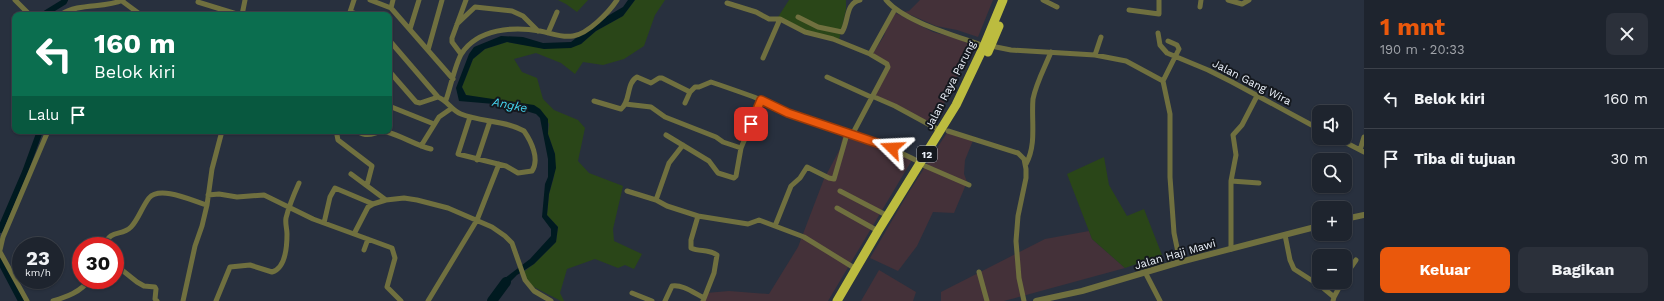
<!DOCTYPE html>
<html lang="id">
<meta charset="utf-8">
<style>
:root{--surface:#1e242e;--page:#2b303a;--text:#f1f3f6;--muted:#a1a4aa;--line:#3c414a;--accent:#ea580c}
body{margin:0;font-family:"Work Sans",sans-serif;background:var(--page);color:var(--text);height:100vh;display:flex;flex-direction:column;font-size:15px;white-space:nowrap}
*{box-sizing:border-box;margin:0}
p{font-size:13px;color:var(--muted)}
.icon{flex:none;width:22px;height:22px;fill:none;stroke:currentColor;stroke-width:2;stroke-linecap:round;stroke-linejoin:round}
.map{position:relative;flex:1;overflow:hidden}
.sheet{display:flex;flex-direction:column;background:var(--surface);width:300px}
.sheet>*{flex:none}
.hud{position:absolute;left:12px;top:12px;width:380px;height:122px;border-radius:8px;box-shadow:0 1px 3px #0004,0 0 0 1px var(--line);background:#0b6e4f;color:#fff;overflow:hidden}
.fabs{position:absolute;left:1312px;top:105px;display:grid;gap:8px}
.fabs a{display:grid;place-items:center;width:40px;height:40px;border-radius:8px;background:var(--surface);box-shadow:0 1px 3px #0004,0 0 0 1px var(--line);font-size:20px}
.speed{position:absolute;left:12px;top:237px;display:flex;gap:8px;font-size:20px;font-weight:700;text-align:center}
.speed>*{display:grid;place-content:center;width:52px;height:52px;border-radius:50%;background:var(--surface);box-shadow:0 1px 3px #0004,0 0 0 1px var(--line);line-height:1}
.speed small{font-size:10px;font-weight:400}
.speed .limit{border:6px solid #d22;background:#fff;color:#111}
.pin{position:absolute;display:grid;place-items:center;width:34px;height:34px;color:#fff;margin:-17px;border-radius:8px;box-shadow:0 2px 6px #0006}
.me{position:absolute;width:44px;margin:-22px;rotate:291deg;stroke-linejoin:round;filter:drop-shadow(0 0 3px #0008)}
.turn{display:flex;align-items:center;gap:14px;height:84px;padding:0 16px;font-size:18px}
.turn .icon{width:52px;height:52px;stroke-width:2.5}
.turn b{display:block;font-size:28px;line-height:34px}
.then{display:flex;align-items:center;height:38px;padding:0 16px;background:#0003;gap:8px;font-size:15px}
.round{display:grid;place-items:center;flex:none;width:42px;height:42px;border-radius:8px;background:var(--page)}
.headline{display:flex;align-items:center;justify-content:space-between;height:68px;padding:0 16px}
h1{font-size:24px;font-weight:700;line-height:30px;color:var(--accent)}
.action{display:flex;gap:8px;margin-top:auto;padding:8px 16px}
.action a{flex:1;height:46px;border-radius:8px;background:var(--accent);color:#fff;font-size:16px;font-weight:700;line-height:46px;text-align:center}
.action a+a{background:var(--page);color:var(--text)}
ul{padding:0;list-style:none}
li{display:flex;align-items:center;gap:12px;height:60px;padding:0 16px;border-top:1px solid var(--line)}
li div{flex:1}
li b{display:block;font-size:15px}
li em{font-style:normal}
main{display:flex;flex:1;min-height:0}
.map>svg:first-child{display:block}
.commercial{fill:#443139}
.green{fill:#2a4618}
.water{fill:#001a20}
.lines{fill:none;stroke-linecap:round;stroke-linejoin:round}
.canal{stroke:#001a20;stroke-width:6}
.river{stroke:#001a20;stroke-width:10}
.minor{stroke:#70703f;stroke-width:5}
.tertiary{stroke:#70703f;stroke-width:6}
.trunk{stroke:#bcbc3f;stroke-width:9}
.route-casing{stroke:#983908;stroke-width:10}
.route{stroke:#ea580c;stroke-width:7}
.labels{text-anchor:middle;stroke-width:4;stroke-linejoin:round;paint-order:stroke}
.shield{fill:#14181e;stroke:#abb1b9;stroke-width:1}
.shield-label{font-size:10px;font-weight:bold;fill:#ecf2fb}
.street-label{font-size:11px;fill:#ecf2fb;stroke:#14181e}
.water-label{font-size:12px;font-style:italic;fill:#45d5f0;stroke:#14181e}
</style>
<main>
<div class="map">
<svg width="1364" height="301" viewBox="0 0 1364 301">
<rect width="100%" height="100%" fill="#28303e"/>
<path class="commercial" d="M920,0H993L978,37L957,30L936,26L904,12L909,11Z
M892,11L933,32L974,43L933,126L873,95L889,67L873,53L884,36Z
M948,131L974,138L965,160L964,174L967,182L954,213L933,212L917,246L898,271L870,258L907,195Z
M843,134L889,147L912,160L828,301H702L706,293L729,291L769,294L798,247L824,179L840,149Z
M1089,231L1092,239L1125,268L1004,301H941V292L1045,239Z
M879,270L916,292L913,301H861Z"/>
<path class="green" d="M558,0H588L577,12L566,4Z
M635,0H665L655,15L644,46L624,59L603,65L583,62L575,74L561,63L536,53L514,59L522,72L537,78L543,99L554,110L578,120L585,128L578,161L589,173L623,186L613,229L614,241L642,254L634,269L625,265L618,268L595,259L567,269L560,293L564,301H561L530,285L522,273L534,264L556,242L558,227L547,215L549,194L554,177L555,154L548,134L549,124L540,109L466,95L462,87L473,59L485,49L507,42L524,45L581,44L596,31L623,16Z
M789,0H846V10L839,40L812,33L778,17Z
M1104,157L1109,185L1127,216L1144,209L1162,255L1125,268L1092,239L1067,174Z"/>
<path class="water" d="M628,0H635L623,16L596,31L581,44L571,48L544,49L507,42L485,49L473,59L462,87L466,95L534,105L540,109L548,119V134L555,154L556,168L549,194L547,215L558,227L556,242L534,264L517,275L499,293L496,290L505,278L530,259L551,236V229L542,217L545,184L548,177V159L540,118L536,114L506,105L459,101L456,88L469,54L474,47L501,36L523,37L543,43L571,42L594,24L623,7Z"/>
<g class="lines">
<path class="canal" d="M46,15V13L64,2L65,0
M0,230L25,172L40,131
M0,261L21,301"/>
<path class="river" d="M492,301L506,282"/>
<path class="minor" d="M15,0L30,15
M370,0L391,8
M393,0L391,8L453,79
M886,0C904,22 957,36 984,46
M1043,0L1057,7
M1228,0L1242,4L1249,0
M122,1L141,15
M198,2L240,15
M727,3L756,12L769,19H780L805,32L833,39L870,54
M1200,7L1201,0
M1129,10L1159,14V0
M351,12L360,15
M60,15C80,2 103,9 123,0
M242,15L245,0
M349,15L354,0
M798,17L818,27L842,32C849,22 845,3 860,0
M457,24L475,7L512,11L523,16L538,31
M410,29L419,0
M548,33L557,12
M1158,33L1160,45L1167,53L1208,70L1232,82L1319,129
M389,40L438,97C448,101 451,110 461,114C481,122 504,120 524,131C531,141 540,159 532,171L518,173L506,166L458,154L470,117
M991,46L1011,50L1095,55L1126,61L1163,81L1170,114V177L1174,233L1180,262
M428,50L442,0
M461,54L452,42V38L466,0
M1095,55L1101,37
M763,58L780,19
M389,71L416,102L420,103L438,97
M827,77L871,97
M1163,81L1179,49L1177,45L1168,41
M872,96L895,106L941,131
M446,100C450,89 456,61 462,53C478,29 513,26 540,31C551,33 561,38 573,36C588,34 609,12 617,0
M594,101L621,109C631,101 626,83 637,77L651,83L659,78H662L690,92L695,87H699L711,82C726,87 740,92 754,97C768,103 781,111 796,116C838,131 881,141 921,163
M685,103L690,92
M625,104L651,107L665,117L716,137L723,142L741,148L761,100
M389,106L434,124
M338,131L337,135L338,140L372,166L367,185
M357,131C372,140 375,129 387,132C402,136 415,145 431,149
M948,131L1018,153L1024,159L1026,169V178L1018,216L1016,241L1019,278L1024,301
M666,135L709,161L718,173L734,178L736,176L741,148
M852,135L888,67L887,64L870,54L895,9
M1337,138L1364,152
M683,145L669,163L656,200L667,206L698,216L691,240V248C700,252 709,249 717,255L714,273L703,301
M421,146L439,117L452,108
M1360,150L1364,137
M477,160L490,121
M1026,164C1037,144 1031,120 1033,99C1036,83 1045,67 1051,52
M925,166L969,185
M351,174L386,200
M1231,181L1259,183
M627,191L656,200
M840,191L888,216
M208,195L219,194L237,197L264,195L313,219L354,234L368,207L373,204L386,200L404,198L417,200L448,208L492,227L505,236L512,243L525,280L534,291L551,301
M837,208L878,231
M698,216L748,224L759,220L804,237L856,269
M324,223L330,197L335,188L373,204
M775,226L791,186L800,178L807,167L829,178L834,179L847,134
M354,234L392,248L395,258L387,287L401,301
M1285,235L1290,260L1294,269L1322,287L1334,297L1333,301
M104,246C111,228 121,237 131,227C138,220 142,207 149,198C160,185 193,201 207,205L212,169L222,131
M1231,249V181L1236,155L1233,135L1242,125L1257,96
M0,250L3,237L48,131
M364,250L368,239
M0,252L27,301
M115,272L122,270L137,282L144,286L155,287L156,289L155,299L157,301
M979,272L987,301
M1145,272L1160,301
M1345,276L1356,260
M632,293L652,301
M1334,297L1342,282
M53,301C66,297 81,292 89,280
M183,301L195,246L202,226L207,205
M216,301L230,267L250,265L272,272C286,268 287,246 287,234C287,228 285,224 286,218C289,206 294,194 299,183
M428,301L477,220L499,164
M665,301L672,286C682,284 694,293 704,298"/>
<path class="tertiary" d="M1345,219L1364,215
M1036,301L1082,291L1180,262L1319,226"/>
<path class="trunk" d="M988,52L999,26
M837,301L878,231L956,105L984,46L1003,0"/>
</g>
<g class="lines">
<g class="route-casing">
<path id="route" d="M751,124L761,100L788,113L892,148"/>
</g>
<use href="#route" class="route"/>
</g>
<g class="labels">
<rect class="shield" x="917" y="146" width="20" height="16" rx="3"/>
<g class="shield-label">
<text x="927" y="158">12</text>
</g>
<g class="street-label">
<text transform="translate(1252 82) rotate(27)" y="4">Jalan Gang Wira</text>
<text transform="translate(950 85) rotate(-63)" y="4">Jalan Raya Parung</text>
<text transform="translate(1175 254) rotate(-16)" y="4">Jalan Haji Mawi</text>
</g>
<g class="water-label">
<text transform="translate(510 105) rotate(11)" y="4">Angke</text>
</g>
</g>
</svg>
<div class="fabs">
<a><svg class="icon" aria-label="sound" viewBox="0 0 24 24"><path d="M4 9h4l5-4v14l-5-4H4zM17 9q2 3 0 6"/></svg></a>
<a><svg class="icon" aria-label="search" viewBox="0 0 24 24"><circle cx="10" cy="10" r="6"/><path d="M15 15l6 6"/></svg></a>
<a>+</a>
<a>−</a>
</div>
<div class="speed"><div>23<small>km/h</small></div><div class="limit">30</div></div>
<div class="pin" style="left:751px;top:124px;background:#d93025"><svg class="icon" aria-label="arrive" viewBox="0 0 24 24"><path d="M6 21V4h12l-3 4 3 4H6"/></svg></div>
<svg class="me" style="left:892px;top:148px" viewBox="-20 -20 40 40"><path d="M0-17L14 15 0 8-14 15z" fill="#ea580c" stroke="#fff" stroke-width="4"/></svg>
<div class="hud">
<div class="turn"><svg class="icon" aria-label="left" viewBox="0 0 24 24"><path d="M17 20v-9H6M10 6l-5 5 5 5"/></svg><div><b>160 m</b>Belok kiri</div></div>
<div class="then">Lalu<svg class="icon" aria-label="arrive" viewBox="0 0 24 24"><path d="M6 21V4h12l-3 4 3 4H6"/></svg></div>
</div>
</div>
<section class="sheet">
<div class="headline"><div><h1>1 mnt</h1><p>190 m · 20:33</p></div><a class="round"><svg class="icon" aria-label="close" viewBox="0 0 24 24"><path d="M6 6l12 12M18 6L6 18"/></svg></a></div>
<ul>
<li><svg class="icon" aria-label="left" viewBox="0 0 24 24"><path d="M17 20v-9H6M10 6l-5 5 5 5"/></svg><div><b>Belok kiri</b></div><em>160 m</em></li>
<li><svg class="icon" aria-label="arrive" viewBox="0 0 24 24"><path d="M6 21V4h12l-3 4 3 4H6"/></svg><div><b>Tiba di tujuan</b></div><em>30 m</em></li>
</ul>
<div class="action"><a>Keluar</a><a>Bagikan</a></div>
</section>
</main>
